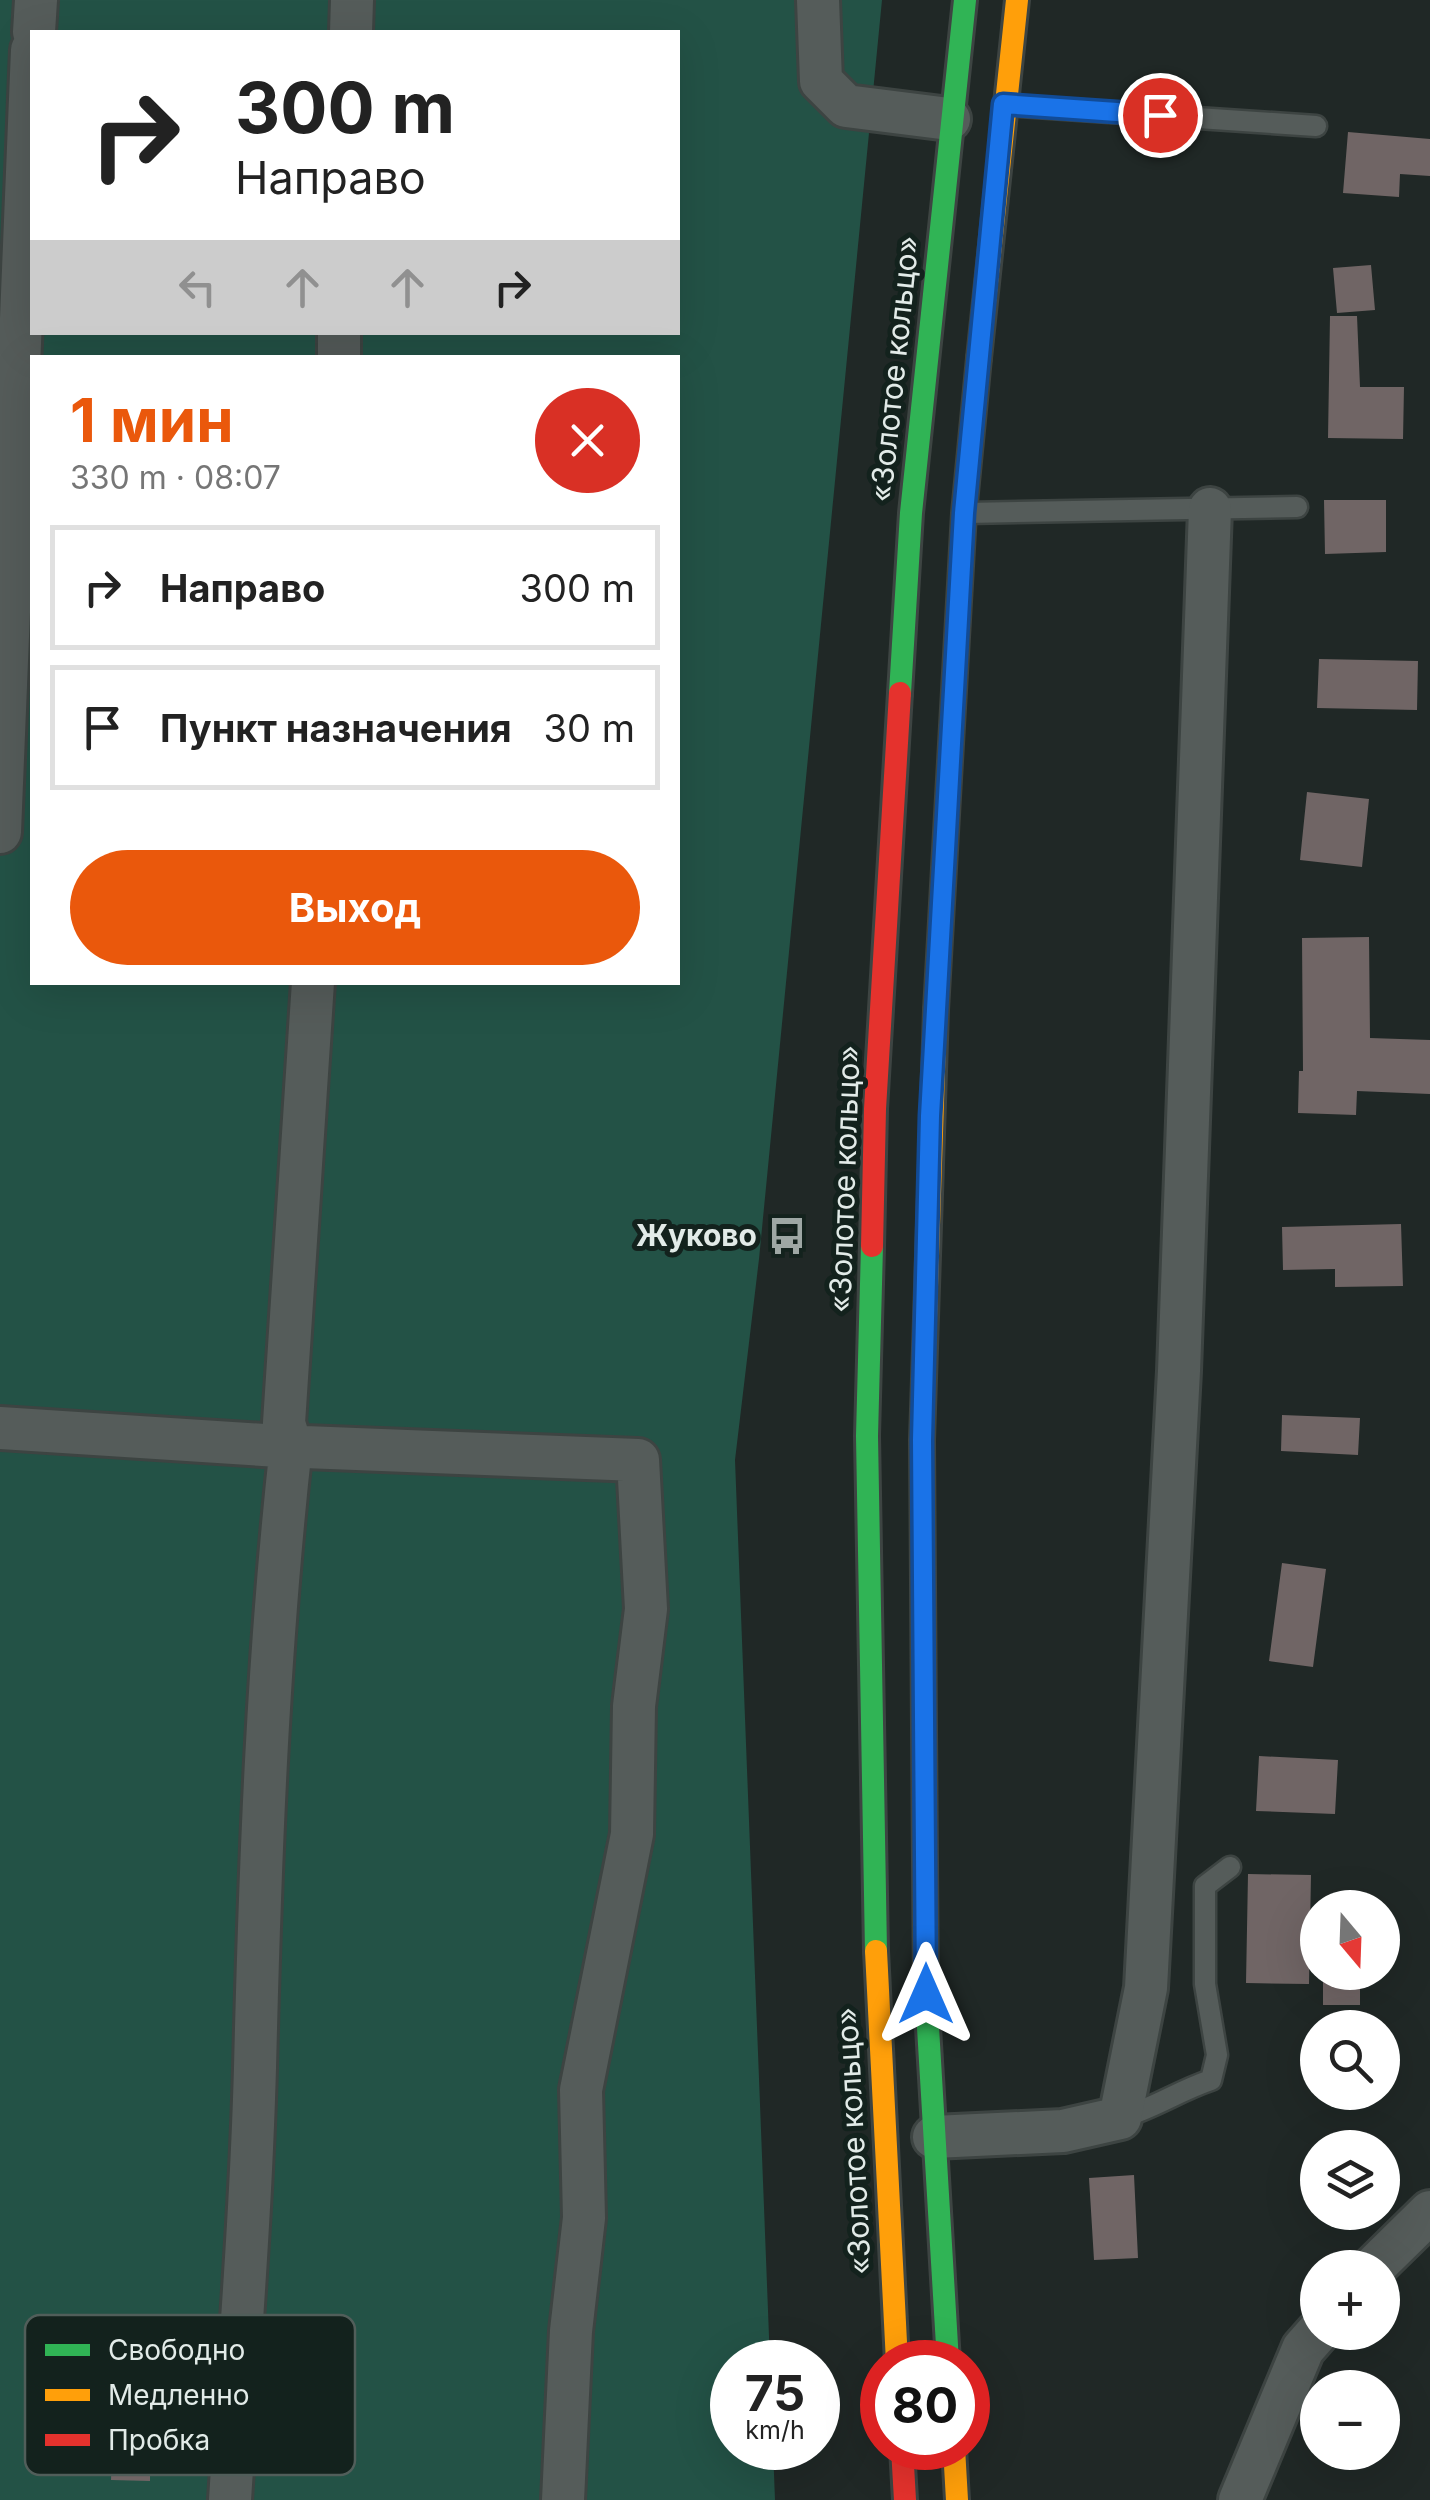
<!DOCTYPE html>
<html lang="ru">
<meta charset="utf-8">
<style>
:root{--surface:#fff;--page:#f2f2f2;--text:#222;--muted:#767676;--line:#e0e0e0;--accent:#ea580c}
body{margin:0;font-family:Inter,sans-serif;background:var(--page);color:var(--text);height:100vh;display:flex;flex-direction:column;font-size:38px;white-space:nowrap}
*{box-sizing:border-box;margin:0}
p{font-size:32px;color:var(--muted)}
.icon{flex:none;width:55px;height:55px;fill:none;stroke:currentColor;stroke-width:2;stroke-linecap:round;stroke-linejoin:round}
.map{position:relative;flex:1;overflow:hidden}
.side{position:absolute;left:30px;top:355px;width:650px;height:630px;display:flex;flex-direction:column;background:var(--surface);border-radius:0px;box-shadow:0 10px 40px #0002}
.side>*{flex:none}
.hud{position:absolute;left:30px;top:30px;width:650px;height:305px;border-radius:0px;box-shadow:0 10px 40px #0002;background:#fff;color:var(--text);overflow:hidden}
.needle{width:65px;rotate:161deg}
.fabs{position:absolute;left:1300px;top:1890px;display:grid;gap:20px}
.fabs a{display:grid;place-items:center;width:100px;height:100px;border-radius:50%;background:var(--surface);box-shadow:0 10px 40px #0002;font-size:50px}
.speed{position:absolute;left:710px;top:2340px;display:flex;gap:20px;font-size:50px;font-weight:700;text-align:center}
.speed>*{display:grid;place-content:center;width:130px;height:130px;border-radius:50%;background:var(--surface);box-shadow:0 10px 40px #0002;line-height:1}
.speed small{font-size:25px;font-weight:400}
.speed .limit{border:15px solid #d22;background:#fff;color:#111}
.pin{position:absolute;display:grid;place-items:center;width:85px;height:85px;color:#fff;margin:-42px;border:5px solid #fff;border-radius:50%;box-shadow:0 2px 10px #0007}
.me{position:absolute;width:110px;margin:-55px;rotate:0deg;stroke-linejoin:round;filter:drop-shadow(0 0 8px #0008)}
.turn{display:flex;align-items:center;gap:35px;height:210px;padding:0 40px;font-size:45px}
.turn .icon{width:130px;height:130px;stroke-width:2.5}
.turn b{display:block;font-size:70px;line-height:85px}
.lanes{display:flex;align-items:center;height:95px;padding:0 40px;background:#0003;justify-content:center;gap:50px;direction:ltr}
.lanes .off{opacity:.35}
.round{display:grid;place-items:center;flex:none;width:105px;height:105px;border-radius:52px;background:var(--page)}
.head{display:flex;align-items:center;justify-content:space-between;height:170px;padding:0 40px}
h1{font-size:60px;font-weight:700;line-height:75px;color:var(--accent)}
.action{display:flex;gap:20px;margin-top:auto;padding:20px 40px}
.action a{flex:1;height:115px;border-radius:60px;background:var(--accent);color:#fff;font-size:40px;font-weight:700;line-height:115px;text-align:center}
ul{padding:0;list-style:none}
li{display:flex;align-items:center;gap:30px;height:125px;margin:0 20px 15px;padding:0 20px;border:5px solid var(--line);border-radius:0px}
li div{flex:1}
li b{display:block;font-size:38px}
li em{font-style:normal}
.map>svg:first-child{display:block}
.green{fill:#235246;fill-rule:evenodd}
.building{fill:#706565}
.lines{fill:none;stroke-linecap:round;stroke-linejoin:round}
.lane-casing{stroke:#3d4442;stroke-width:25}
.street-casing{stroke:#3d4442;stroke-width:48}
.fast-casing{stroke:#3d4442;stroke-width:28}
.slow-casing{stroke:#3d4442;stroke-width:28}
.jam-casing{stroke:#3d4442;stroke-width:28}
.lane{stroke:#555c5a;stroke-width:20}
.street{stroke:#555c5a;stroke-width:42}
.fast{stroke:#30b455;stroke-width:22}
.slow{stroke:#ff9f0a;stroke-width:22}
.jam{stroke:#e5322d;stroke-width:22}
.route-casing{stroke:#114b97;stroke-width:25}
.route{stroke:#1a73e8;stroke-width:18}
.labels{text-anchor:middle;stroke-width:10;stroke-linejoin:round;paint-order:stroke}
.street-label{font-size:30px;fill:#e2ebe8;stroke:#13221d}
.poi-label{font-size:30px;font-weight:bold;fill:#e2ebe8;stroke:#13221d;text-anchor:end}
.key{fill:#13221d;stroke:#515e5a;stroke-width:2.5}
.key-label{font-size:28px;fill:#e2ebe8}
</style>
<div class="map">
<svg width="1430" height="2500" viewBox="0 0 1430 2500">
<rect width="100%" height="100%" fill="#202826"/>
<path class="green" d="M0,0H882L759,1259L735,1460L770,2362H732V2448H773L775,2500H0ZM32,32H678V332H32ZM32,358H678V982H32Z"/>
<path class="building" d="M1348,132L1430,139V176L1400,174L1399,197L1343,193Z
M1371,265L1375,310L1337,313L1333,268Z
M1330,316H1357L1360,387H1404L1403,439L1328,438Z
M1324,500H1386V552L1325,554Z
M1319,659L1418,661L1417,710L1317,708Z
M1307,792L1369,799L1362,867L1300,860Z
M1369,937L1370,1038L1430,1040V1094L1357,1091L1356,1115L1298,1113L1299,1071H1303L1302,938Z
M1401,1224L1403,1286L1335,1287V1269L1283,1270L1282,1227Z
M1282,1415L1360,1418L1358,1455L1281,1451Z
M1282,1563L1326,1569L1313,1667L1269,1661Z
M1259,1756L1338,1760L1335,1814L1256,1811Z
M1248,1874L1311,1875L1309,1984L1246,1983Z
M1323,1972H1360V2005H1323Z
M1134,2175L1138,2258L1094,2260L1089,2178Z
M112,2447L150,2448V2481L111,2480Z"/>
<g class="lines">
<g class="lane-casing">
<path id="lane" d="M1005,105L1316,126
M966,513L1297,507
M1120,2118C1153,2109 1178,2091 1211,2080L1217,2055L1205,1984V1886L1230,1867"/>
</g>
<g class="street-casing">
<path id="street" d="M818,0L821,81L846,106L949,119
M34,32L36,0
M351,32L352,0
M339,358V332
M0,832L32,50
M0,1428L279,1446L638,1460L646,1609L634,1706L632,1834L581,2090L584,2218L571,2331L563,2500
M934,2137L1063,2131L1120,2118L1146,1988L1179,1371L1210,509
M1373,2268L1430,2212
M230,2500C239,2356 251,2212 255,2068C260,1860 268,1653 291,1446L284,1423L313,982
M1240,2500L1303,2349L1318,2332"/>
</g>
<g class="fast-casing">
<path id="fast" d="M900,693L911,513L965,0
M872,1246L867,1436L876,1951
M924,1729L926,1994L948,2362"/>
</g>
<g class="slow-casing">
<path id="slow" d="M979,358L1017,0
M924,1729L922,1440L936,1010
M876,1951L897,2362
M954,2448L957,2500"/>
</g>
<g class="jam-casing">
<path id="jam" d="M936,1010L964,513L979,358
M872,1246L875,1109L900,693
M902,2448L905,2500"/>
</g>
<use href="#lane" class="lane"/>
<use href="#street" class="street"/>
<use href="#fast" class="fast"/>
<use href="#slow" class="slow"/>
<use href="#jam" class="jam"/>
</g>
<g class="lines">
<g class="route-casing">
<path id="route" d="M926,1994L922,1440L930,1116L964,513L1003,104L1160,115"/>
</g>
<use href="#route" class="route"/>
</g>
<defs>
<g id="bus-bare" transform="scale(3)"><path d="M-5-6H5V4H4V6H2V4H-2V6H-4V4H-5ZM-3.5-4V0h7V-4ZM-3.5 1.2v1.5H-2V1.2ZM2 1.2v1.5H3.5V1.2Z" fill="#9ea7a4" stroke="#13221d" stroke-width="2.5" paint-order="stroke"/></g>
</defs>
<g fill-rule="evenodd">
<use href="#bus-bare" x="787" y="1236"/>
</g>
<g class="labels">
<g class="street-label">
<text transform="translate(895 369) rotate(-84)" y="10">«Золотое кольцо»</text>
<text transform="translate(845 1179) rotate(-88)" y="10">«Золотое кольцо»</text>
<text transform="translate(854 2141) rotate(-93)" y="10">«Золотое кольцо»</text>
</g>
<g class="poi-label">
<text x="757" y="1246">Жуково</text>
</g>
</g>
<rect x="25" y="2315" width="330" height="160" rx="15" class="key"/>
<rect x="45" y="2344" width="45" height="12" fill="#30b455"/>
<rect x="45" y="2389" width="45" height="12" fill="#ff9f0a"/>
<rect x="45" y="2434" width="45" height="12" fill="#e5322d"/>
<g class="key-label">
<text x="108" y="2360">Свободно</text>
<text x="108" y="2405">Медленно</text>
<text x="108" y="2450">Пробка</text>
</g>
</svg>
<div class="fabs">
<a><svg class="needle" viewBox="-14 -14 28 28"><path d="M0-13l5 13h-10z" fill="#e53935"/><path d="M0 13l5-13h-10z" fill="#767676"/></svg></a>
<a><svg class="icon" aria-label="search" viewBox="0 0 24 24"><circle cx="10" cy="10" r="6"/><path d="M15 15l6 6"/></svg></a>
<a><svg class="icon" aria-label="layers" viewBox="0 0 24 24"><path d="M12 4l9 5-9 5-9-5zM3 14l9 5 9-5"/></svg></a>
<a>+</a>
<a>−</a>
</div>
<div class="speed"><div>75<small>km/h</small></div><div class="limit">80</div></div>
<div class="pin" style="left:1160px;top:115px;background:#d93025"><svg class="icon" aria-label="arrive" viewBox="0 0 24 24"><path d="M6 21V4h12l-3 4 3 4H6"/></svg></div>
<svg class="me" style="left:926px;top:1994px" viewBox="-20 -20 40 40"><path d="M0-17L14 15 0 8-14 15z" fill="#1a73e8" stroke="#fff" stroke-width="4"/></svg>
<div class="hud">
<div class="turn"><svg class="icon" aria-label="right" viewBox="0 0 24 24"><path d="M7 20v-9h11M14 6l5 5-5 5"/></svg><div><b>300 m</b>Направо</div></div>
<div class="lanes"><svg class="icon off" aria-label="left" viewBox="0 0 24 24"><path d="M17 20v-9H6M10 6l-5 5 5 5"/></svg><svg class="icon off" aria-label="ahead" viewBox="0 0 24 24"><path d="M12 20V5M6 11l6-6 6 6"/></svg><svg class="icon off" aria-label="ahead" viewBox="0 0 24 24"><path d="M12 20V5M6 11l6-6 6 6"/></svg><svg class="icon" aria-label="right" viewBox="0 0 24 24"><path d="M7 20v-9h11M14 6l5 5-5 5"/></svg></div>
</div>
<section class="side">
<div class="head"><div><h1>1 мин</h1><p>330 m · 08:07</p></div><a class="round" style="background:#d93025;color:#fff"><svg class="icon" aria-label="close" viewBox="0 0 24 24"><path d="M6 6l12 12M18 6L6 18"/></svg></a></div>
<ul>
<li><svg class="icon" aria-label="right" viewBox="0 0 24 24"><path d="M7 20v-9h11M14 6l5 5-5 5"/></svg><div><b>Направо</b></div><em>300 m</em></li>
<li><svg class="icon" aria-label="arrive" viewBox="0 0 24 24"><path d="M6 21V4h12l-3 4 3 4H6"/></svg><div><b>Пункт назначения</b></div><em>30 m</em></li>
</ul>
<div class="action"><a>Выход</a></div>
</section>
</div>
